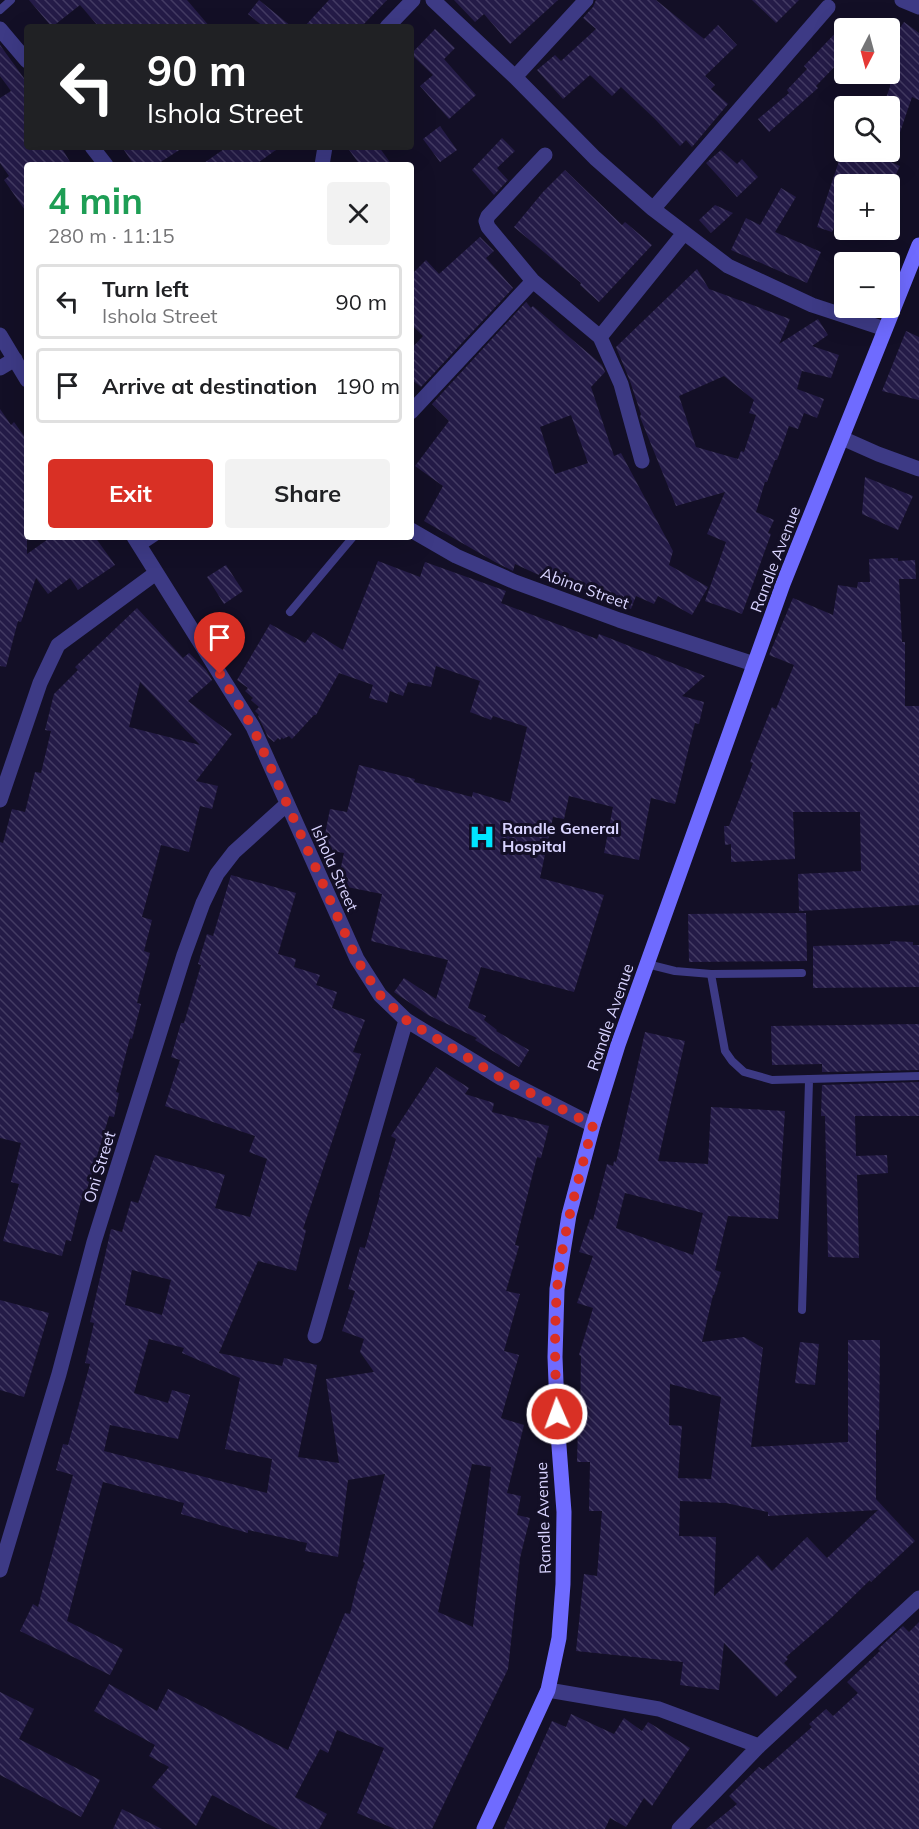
<!DOCTYPE html>
<meta charset="utf-8">
<style>
:root{--surface:#fff;--page:#f2f2f2;--text:#202124;--muted:#757577;--line:#e0e0e0;--accent:#d93025}
body{margin:0;font-family:Mulish,sans-serif;background:var(--page);color:var(--text);height:100vh;display:flex;flex-direction:column;font-size:22px;white-space:nowrap}
*{box-sizing:border-box;margin:0}
p{font-size:20px;color:var(--muted)}
.icon{flex:none;width:33px;height:33px;fill:none;stroke:currentColor;stroke-width:2;stroke-linecap:round;stroke-linejoin:round}
.map{position:relative;flex:1;overflow:hidden}
.side{position:absolute;left:24px;top:162px;width:390px;height:378px;display:flex;flex-direction:column;background:var(--surface);border-radius:6px;box-shadow:0 6px 24px #0002}
.side>*{flex:none}
.top-card{position:absolute;left:24px;top:24px;width:390px;height:126px;border-radius:6px;box-shadow:0 6px 24px #0002;background:#202124;color:#fff;overflow:hidden}
.needle{width:39px;rotate:186deg}
.buttons{position:absolute;left:834px;top:18px;display:grid;gap:12px}
.buttons a{display:grid;place-items:center;width:66px;height:66px;border-radius:6px;background:var(--surface);box-shadow:0 6px 24px #0002;font-size:30px}
.pin{position:absolute;display:grid;place-items:center;width:51px;height:51px;color:#fff;margin:-62px -26px;border-radius:50% 50% 50% 0;rotate:-45deg;box-shadow:0 0 6px #0007}
.pin .icon{rotate:45deg}
.me{position:absolute;width:66px;margin:-33px;rotate:358deg;stroke-linejoin:round;filter:drop-shadow(0 0 4px #0008)}
.turn{display:flex;align-items:center;gap:21px;height:126px;padding:0 24px;font-size:27px}
.turn .icon{width:78px;height:78px;stroke-width:2.5}
.turn b{display:block;font-size:42px;line-height:51px}
.round{display:grid;place-items:center;flex:none;width:63px;height:63px;border-radius:6px;background:var(--page)}
.summary{display:flex;align-items:center;justify-content:space-between;height:102px;padding:0 24px}
h1{font-size:36px;font-weight:700;line-height:45px;color:#1e9e55}
.button{display:flex;gap:12px;margin-top:auto;padding:12px 24px}
.button a{flex:1;height:69px;border-radius:6px;background:var(--accent);color:#fff;font-size:24px;font-weight:700;line-height:69px;text-align:center}
.button a+a{background:var(--page);color:var(--text)}
ul{padding:0;list-style:none}
li{display:flex;align-items:center;gap:18px;height:75px;margin:0 12px 9px;padding:0 12px;border:3px solid var(--line);border-radius:6px}
li div{flex:1}
li b{display:block;font-size:22px}
li em{font-style:normal}
.map>svg:first-child{display:block}
.building{fill:url(#building-back-hatch);fill-rule:evenodd}
.lines{fill:none;stroke-linecap:round;stroke-linejoin:round}
.lane{stroke:#3d3a85;stroke-width:8}
.street{stroke:#3d3a85;stroke-width:15}
.secondary{stroke:#6f6bff;stroke-width:15}
.route{stroke:#d93025;stroke-width:10;stroke-dasharray:0 18}
.labels{text-anchor:middle;stroke-width:6;stroke-linejoin:round;paint-order:stroke}
.street-label{font-size:16px;fill:#d9d4ff;stroke:#130f26}
.poi-label{font-size:16px;font-weight:bold;fill:#d9d4ff;stroke:#130f26;text-anchor:start}
</style>
<div class="map">
<svg width="919" height="1829" viewBox="0 0 919 1829">
<defs>
<pattern id="building-back-hatch" width="6" height="6" patternUnits="userSpaceOnUse" patternTransform="scale(1.5)"><rect width="6" height="6" fill="#241b47"/><path d="M-1 5l2 2M0 0l6 6M5-1l2 2" fill="none" stroke="#433b63"/></pattern>
</defs>
<rect width="100%" height="100%" fill="#130f26"/>
<path class="building" d="M29,0H187L210,27H99L80,5L52,27Z
M259,0L292,27H264L248,14Z
M329,0H387L361,27H304Z
M454,0H558L510,44L484,14L475,22Z
M596,0H656L704,39L718,25L737,45L705,76L715,85L711,89L728,104L692,147L686,140L680,146L655,119L621,87L612,96L590,75L563,99L537,70L555,55L561,61L596,29L583,18L593,7Z
M752,0H799L776,23Z
M904,22L919,33V100L912,97L892,156H890V106H883L890,87V42Z
M844,24V57L816,86L818,88L769,132L758,119L789,93L787,90L807,69L804,66Z
M435,29L455,48L444,59L476,95L449,119L420,86L433,75L411,54Z
M0,45L26,81L27,80V147H61L72,165H27V213L4,180L9,176L0,163V98L11,91L0,76Z
M440,126L457,150L440,162L423,139Z
M502,138L515,151L497,168L508,180L494,195L472,170Z
M122,147H184L156,165H134Z
M227,147H280L255,165H201Z
M347,147H379L392,165H360Z
M721,150L737,164L742,159L758,177L737,197L706,163Z
M842,152H868L900,166L891,184H865L844,175V207L832,232L817,227Z
M565,170L622,225L625,222L652,245L599,302L580,285L581,283L514,227L543,192Z
M781,188L796,197L775,232L821,252L807,283L731,250L746,218L760,225Z
M715,205L733,213L711,233L699,220Z
M480,237L494,251L486,258L513,288L421,387L411,379V349L423,336L411,324V275L426,260L439,274Z
M697,269L709,289L790,319L779,344L818,319L828,335L812,346L839,355L831,378L802,371L797,389L824,399L817,418L804,413L798,429L789,426L777,460H775L767,482H765L756,512L774,520L768,533L771,534L742,614L705,601L726,542L707,534L725,492L676,506L640,417L641,414L630,381L616,347ZM724,376L754,400L749,413L756,415L744,452L741,451L738,459L696,447L679,396Z
M526,302L531,308L533,306L602,365L605,372L591,387L614,456L621,453L673,551L669,565L708,587L692,615L658,596L654,604L636,596L631,609L607,599L608,597L542,574L541,576L515,564L513,571L495,562L424,521L443,486L415,466L449,421L432,404ZM571,415L588,463L555,474L540,427Z
M906,331L919,337V400L882,391Z
M0,409L11,425L14,422L27,440V554L51,537H95L115,565L78,590L70,578L48,594L36,578L21,622L18,621L6,667L0,666Z
M865,477L913,496L898,530L862,514Z
M898,558V561L915,560L916,579H899L902,642H905V706H919V905L799,911L798,874L861,871L860,812H793L795,859L731,862V844L725,845L724,826H729L753,763L750,762L772,707L776,709L794,665L769,655L793,598L833,615L838,585L857,588L858,582H870L869,559Z
M378,561L420,577L425,562L506,591L501,603L597,639L599,634L705,676L682,696L704,702L699,724L695,723L675,804L651,798L639,860L604,853L613,807L569,796L564,819L553,817L540,878L604,895L574,992L481,967L468,1008L486,1016L484,1020L497,1030L496,1031L529,1050L519,1067L475,1040L477,1038L428,1015L394,992L404,978L436,999L448,960L371,941L382,894L337,885L344,853L322,849L330,809L347,812L359,765L415,779L414,782L472,797L473,792L510,803L527,727L493,716L491,720L470,712L480,681L436,666L431,687L408,682L403,696L390,691L387,703L369,698L373,685L339,673L316,715H314L292,739L289,736L283,739L282,737L280,740L278,738L274,742L268,737L258,716L259,715L255,711L259,707L251,700L253,698L245,691L248,688L237,680L270,624L305,643L313,632L343,650Z
M226,565L243,591L224,604L207,577Z
M137,608L183,658L189,653L206,670L212,680L188,701L232,734L196,781L218,786L212,809L200,806L189,852L161,845L142,917L152,920L144,951L150,953L137,1003L141,1004L132,1039L130,1038L116,1092L119,1093L114,1117L109,1116L84,1201L81,1200L71,1241L66,1240L62,1256L3,1241L19,1184L11,1182L21,1143L0,1138V842L3,843L12,809L25,812L35,772L41,773L51,731L45,730L54,694L78,670L75,667ZM140,682L200,745L129,727Z
M231,875L296,893L278,954L296,959L294,967L320,975L316,985L337,992L332,1008L365,1020L353,1052L361,1054L303,1229L306,1230L296,1271L258,1261L219,1353L282,1366L284,1358L317,1365L298,1457L339,1463L326,1379L374,1372L360,1352L364,1339L342,1331L355,1291L348,1289L360,1247L365,1248L380,1195H379L396,1139L391,1136L436,1067L469,1088L465,1094L494,1103L492,1112L549,1126L541,1158L537,1157L515,1245L519,1246L506,1291L520,1294L504,1351L519,1355L501,1418L524,1425L507,1493L521,1496L517,1515L530,1518L520,1558L508,1669L432,1829H395L357,1813L384,1748L337,1730L328,1753L320,1749L295,1797L327,1814L319,1829H278L212,1795L196,1826L152,1787L169,1767L149,1756L155,1745L94,1711L109,1684L157,1711L168,1689L288,1750L345,1613L350,1614L358,1580L365,1563L363,1562L385,1474L348,1480L338,1557L305,1551L307,1543L248,1530V1533L181,1514L184,1503L103,1482L67,1621L123,1649L110,1675L20,1631L33,1604L38,1607L73,1475L56,1470L63,1444L68,1445L90,1364L85,1363L94,1323L90,1322L111,1229L122,1232L131,1201L138,1203L155,1155L225,1175L215,1208L250,1217L267,1159L249,1152L255,1136L165,1106L180,1060L171,1057L181,1023H184L201,965L198,964L207,934L213,936ZM132,1270L171,1280L162,1315L125,1305ZM149,1339L184,1348L182,1353L240,1378L225,1449L272,1459L267,1493L104,1451L110,1425L178,1439L190,1395L172,1390L168,1403L134,1393ZM472,1464L491,1467L473,1627L438,1612Z
M806,913L807,961L689,962L688,914Z
M890,941L913,942V945H919V987L813,988V946L890,944Z
M919,1024V1070L822,1072V1064L772,1065L771,1026Z
M645,1032L685,1041L658,1161L708,1164L711,1107L785,1111L778,1219L728,1216L715,1270L721,1272L714,1295H713L702,1342L744,1337L763,1348L751,1447L848,1442V1340H880L879,1430H876V1499L915,1541L871,1582L870,1580L831,1618L786,1657L788,1659L784,1663L797,1677L776,1697L724,1643L719,1690L680,1685L683,1662L576,1651L584,1574L597,1576L602,1511H589L590,1462H577L578,1427H580L581,1356L579,1355L593,1308L577,1303L593,1256L579,1252L590,1219L593,1220L607,1164L613,1166L614,1161L616,1162ZM625,1193L703,1213L693,1255L616,1228ZM670,1384L721,1397L711,1479L678,1478L682,1426L669,1425ZM680,1501L726,1503L768,1512V1516L878,1510L827,1558L807,1537L772,1571L758,1555L714,1596L716,1537L679,1536Z
M919,1082V1116H855L856,1156L887,1155L888,1173L857,1175L859,1258L828,1257L825,1116H821L822,1085Z
M0,1300L49,1313L24,1397L0,1390Z
M800,1342L819,1344L815,1385L795,1383Z
M919,1622V1829H706L737,1804L729,1796L759,1767L763,1770L812,1727L809,1724L826,1709L833,1716L858,1693L847,1682L880,1651L878,1649L903,1626L909,1632Z
M0,1692L34,1709L19,1739L100,1780L81,1817L0,1775Z
M571,1714L614,1734L624,1718L642,1731L648,1722L690,1748L652,1806L644,1798L626,1827L610,1818L605,1829H504L552,1721L566,1727Z
M122,1809L162,1829H113Z"/>
<g class="lines">
<path class="lane" d="M0,10L11,0
M141,547L156,537
M290,612L353,537
M647,964L675,971L711,974L802,973
M711,974L725,1051L732,1061L744,1072L772,1080L919,1076
M802,1310L809,1081"/>
<path class="street" d="M433,0L515,77L595,158L653,209L728,266L812,305L885,329
M902,0L919,7
M387,27L413,0
M0,29L27,61
M515,77L586,0
M92,147L106,165
M545,155L488,216L486,221L488,227L533,281L600,337
M322,165L325,147
M653,209L828,7
M0,335L27,380
M0,368L15,359
M411,412L533,281
M842,438L878,454L919,469
M642,461L621,384L600,337L684,233
M411,530L456,556L515,582L619,620L754,664
M134,537L253,727L357,959L380,995L406,1020L501,1078L593,1125
M0,800L40,683L58,645L156,573
M315,1336L406,1020
M0,1570L59,1374L94,1242L184,955L203,903L217,874L234,852L287,804
M548,1690L659,1709L759,1746
M679,1829L759,1746L919,1598"/>
<path class="secondary" d="M484,1829L548,1690L559,1638L563,1584L564,1512L558,1433L555,1357L557,1289L569,1215L593,1125L618,1045L647,964L783,584L919,245"/>
</g>
<g class="lines">
<path class="route" d="M220,674L253,728L357,960L380,995L406,1020L501,1078L593,1125C579,1179 562,1234 557,1290C554,1332 555,1373 557,1414"/>
</g>
<defs>
<g id="hospital-bare" transform="scale(2.07)"><path d="M-5-5h3v3.5h4V-5h3V5h-3V1.5h-4V5h-3Z" fill="#00e5ff" stroke="#130f26" stroke-width="2.5" paint-order="stroke"/></g>
</defs>
<g fill-rule="evenodd">
<use href="#hospital-bare" x="482" y="837"/>
</g>
<g class="labels">
<g class="street-label">
<text transform="translate(775 559) rotate(-69)" y="6">Randle Avenue</text>
<text transform="translate(585 588) rotate(20)" y="6">Abina Street</text>
<text transform="translate(335 868) rotate(66)" y="6">Ishola Street</text>
<text transform="translate(610 1017) rotate(-71)" y="6">Randle Avenue</text>
<text transform="translate(99 1167) rotate(-73)" y="6">Oni Street</text>
<text transform="translate(543 1518) rotate(-92)" y="6">Randle Avenue</text>
</g>
<g class="poi-label">
<text x="502" y="834">Randle General<tspan x="502" dy="18">Hospital</tspan></text>
</g>
</g>
</svg>
<div class="buttons">
<a><svg class="needle" viewBox="-14 -14 28 28"><path d="M0-13l5 13h-10z" fill="#e53935"/><path d="M0 13l5-13h-10z" fill="#757577"/></svg></a>
<a><svg class="icon" aria-label="search" viewBox="0 0 24 24"><circle cx="10" cy="10" r="6"/><path d="M15 15l6 6"/></svg></a>
<a>+</a>
<a>−</a>
</div>
<div class="pin" style="left:220px;top:674px;background:#d93025"><svg class="icon" aria-label="arrive" viewBox="0 0 24 24"><path d="M6 21V4h12l-3 4 3 4H6"/></svg></div>
<svg class="me" style="left:557px;top:1414px" viewBox="-20 -20 40 40"><circle r="17" fill="#d93025" stroke="#fff" stroke-width="3"/><path d="M0-11L8 9 0 5-8 9z" fill="#fff"/></svg>
<div class="top-card">
<div class="turn"><svg class="icon" aria-label="left" viewBox="0 0 24 24"><path d="M17 20v-9H6M10 6l-5 5 5 5"/></svg><div><b>90 m</b>Ishola Street</div></div>
</div>
<section class="side">
<div class="summary"><div><h1>4 min</h1><p>280 m · 11:15</p></div><a class="round"><svg class="icon" aria-label="close" viewBox="0 0 24 24"><path d="M6 6l12 12M18 6L6 18"/></svg></a></div>
<ul>
<li><svg class="icon" aria-label="left" viewBox="0 0 24 24"><path d="M17 20v-9H6M10 6l-5 5 5 5"/></svg><div><b>Turn left</b><p>Ishola Street</p></div><em>90 m</em></li>
<li><svg class="icon" aria-label="arrive" viewBox="0 0 24 24"><path d="M6 21V4h12l-3 4 3 4H6"/></svg><div><b>Arrive at destination</b></div><em>190 m</em></li>
</ul>
<div class="button"><a>Exit</a><a>Share</a></div>
</section>
</div>
